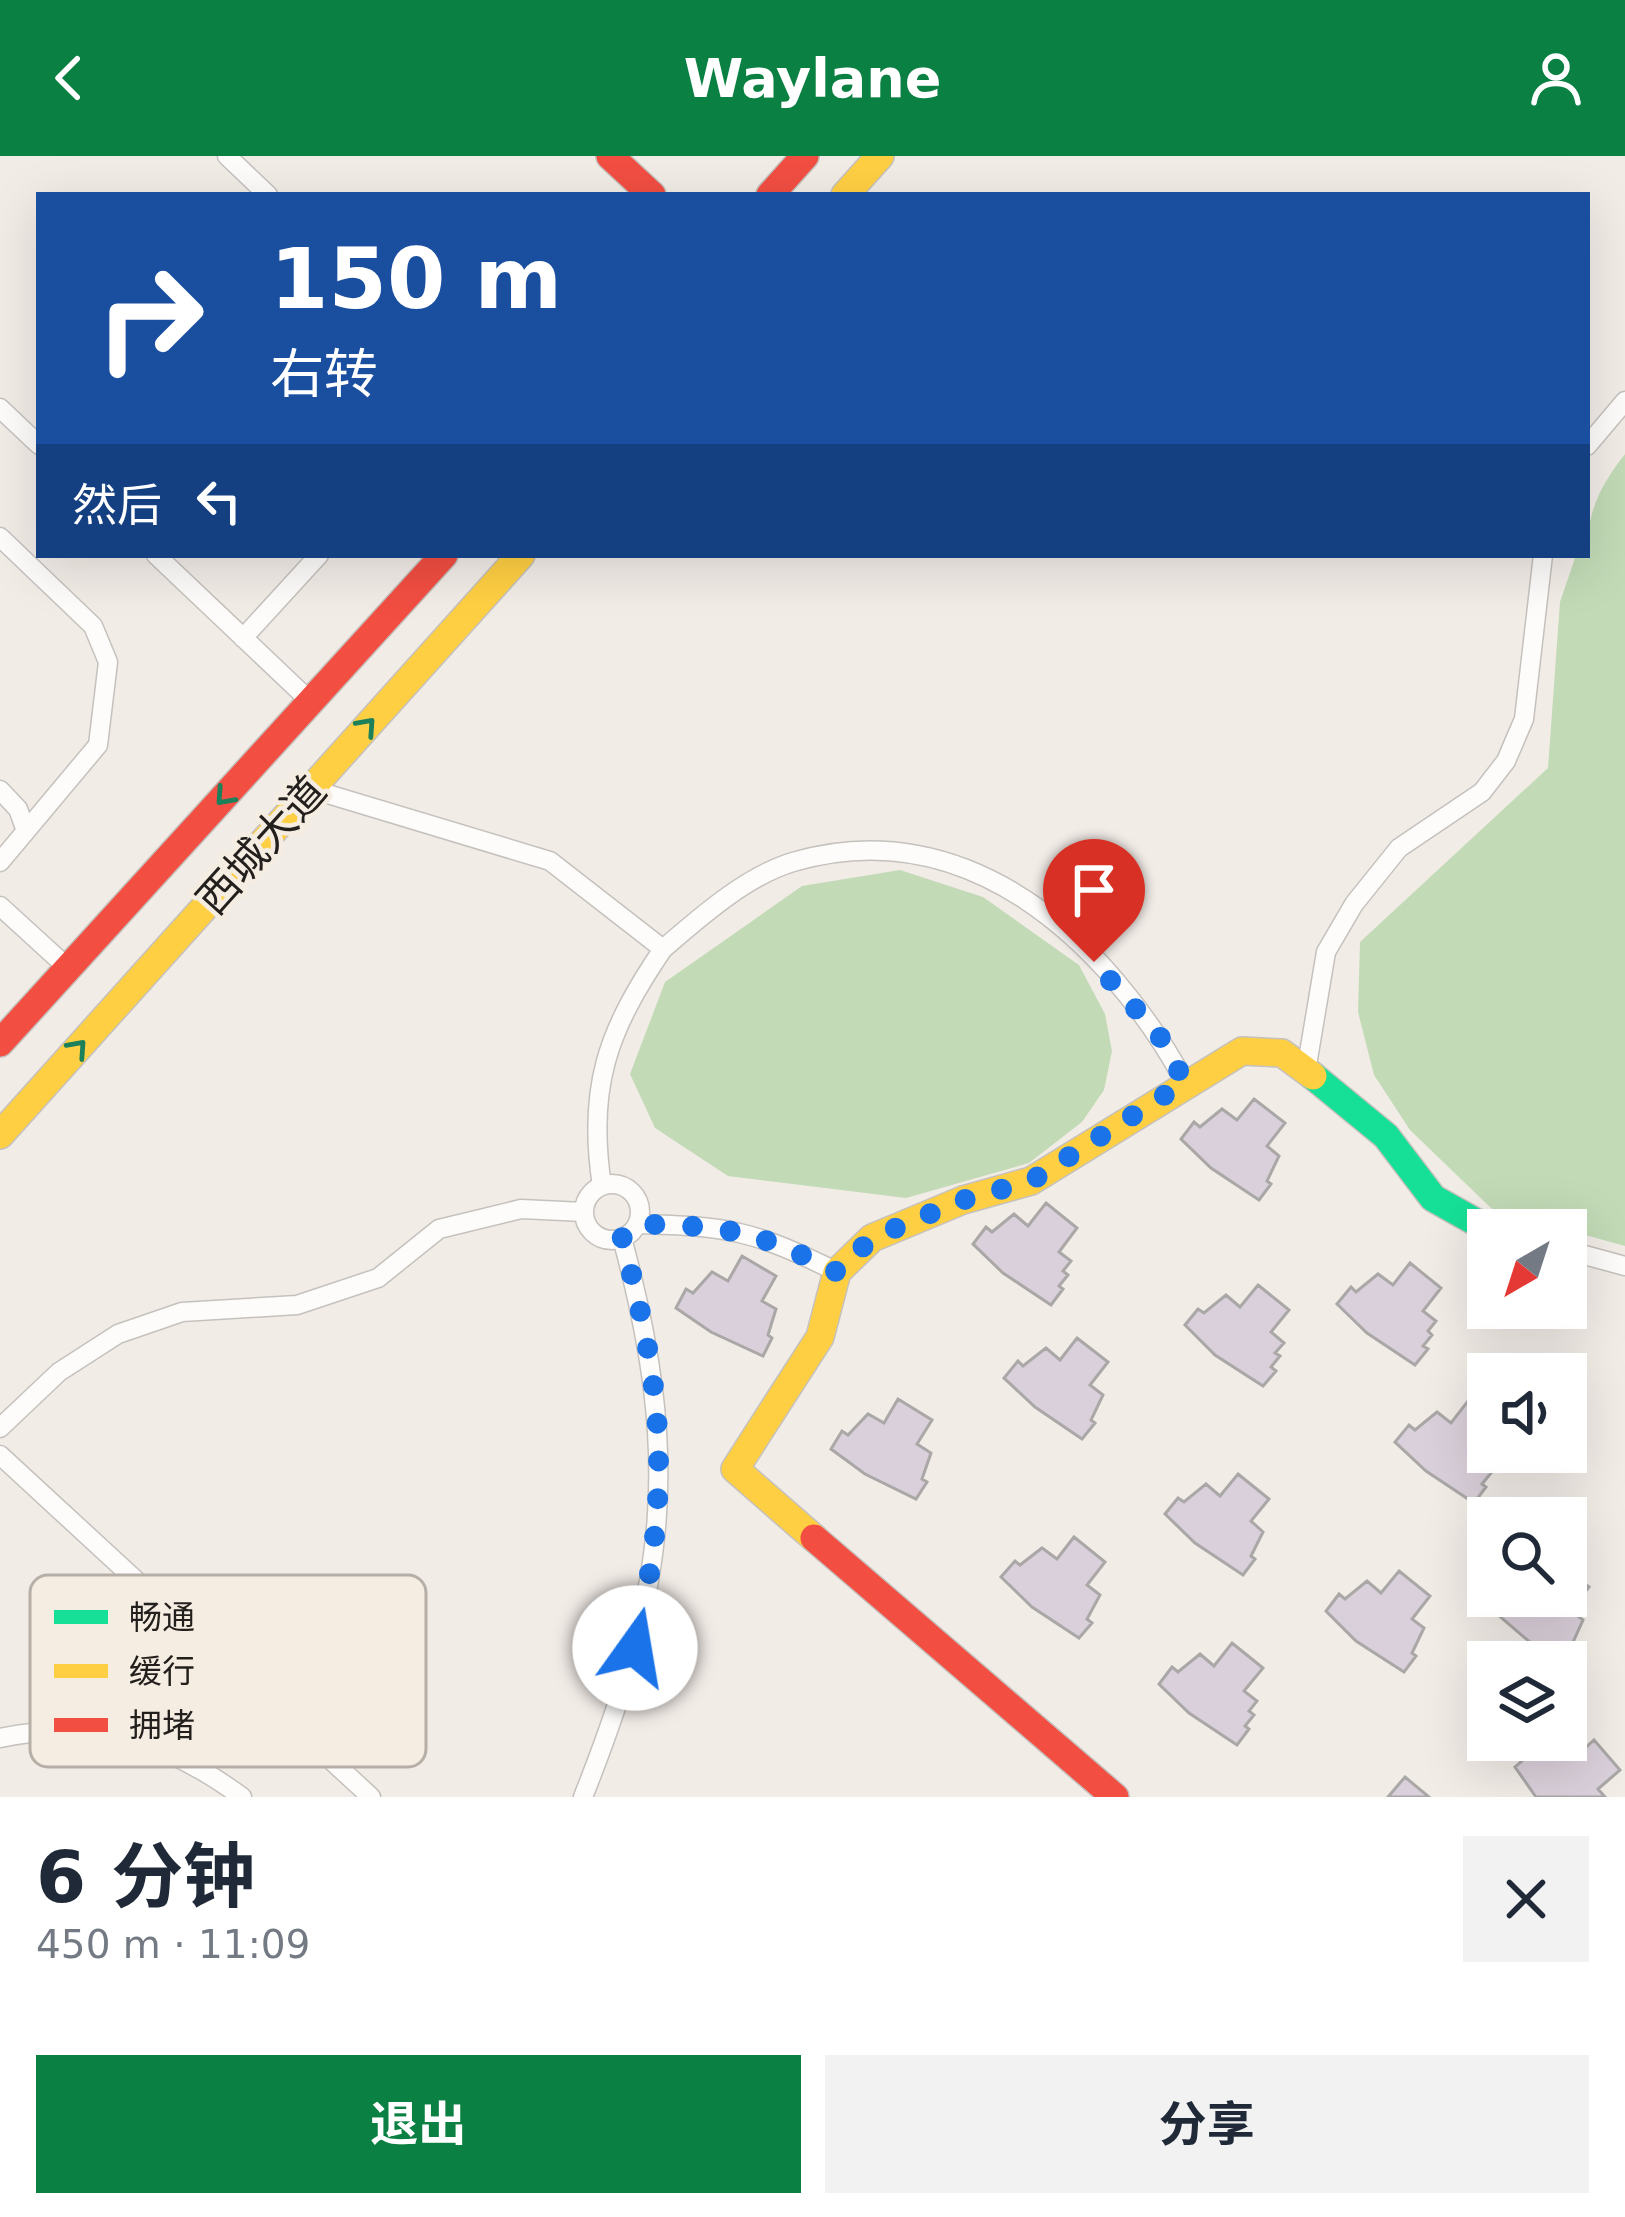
<!DOCTYPE html>
<html lang="zh">
<meta charset="utf-8">
<style>
:root{--surface:#fff;--page:#f2f2f3;--text:#1f2937;--muted:#747a83;--accent:#0b8043}
body{margin:0;font-family:"DejaVu Sans","Noto Sans SC",sans-serif;background:var(--page);color:var(--text);height:100vh;display:flex;flex-direction:column;font-size:45px;white-space:nowrap}
*{box-sizing:border-box;margin:0}
p{font-size:39px;color:var(--muted)}
.icon{flex:none;width:66px;height:66px;fill:none;stroke:currentColor;stroke-width:2;stroke-linecap:round;stroke-linejoin:round}
.map{position:relative;height:1641px;overflow:hidden}
.drawer{display:flex;flex-direction:column;background:var(--surface);flex:1}
.drawer>*{flex:none}
.top-card{position:absolute;left:36px;top:36px;width:1554px;height:366px;border-radius:0px;box-shadow:0 12px 48px #0002;background:#1a4fa0;color:#fff;overflow:hidden}
.needle{width:78px;rotate:219deg}
.controls{position:absolute;left:1467px;top:1053px;display:grid;gap:24px}
.controls a{display:grid;place-items:center;width:120px;height:120px;border-radius:0px;background:var(--surface);box-shadow:0 12px 48px #0002;font-size:60px}
.pin{position:absolute;display:grid;place-items:center;width:102px;height:102px;color:#fff;margin:-123px -51px;border-radius:50% 50% 50% 0;rotate:-45deg;box-shadow:0 0 12px #0007}
.pin .icon{rotate:45deg}
.me{position:absolute;width:132px;margin:-66px;rotate:13deg;stroke-linejoin:round;filter:drop-shadow(0 0 9px #0008)}
.turn{display:flex;align-items:center;gap:42px;height:252px;padding:0 36px;font-size:54px}
.turn .icon{width:156px;height:156px;stroke-width:2.5}
.turn b{display:block;font-size:84px;line-height:102px}
.then{display:flex;align-items:center;height:114px;padding:0 36px;background:#0003;gap:24px;font-size:45px}
.round{display:grid;place-items:center;flex:none;width:126px;height:126px;border-radius:0px;background:var(--page)}
.summary{display:flex;align-items:center;justify-content:space-between;height:204px;padding:0 36px}
h1{font-size:72px;font-weight:700;line-height:90px}
.cta{display:flex;gap:24px;margin-top:auto;padding:24px 36px}
.cta a{flex:1;height:138px;border-radius:0px;background:var(--accent);color:#fff;font-size:48px;font-weight:700;line-height:138px;text-align:center}
.cta a+a{background:var(--page);color:var(--text)}
header{display:flex;justify-content:space-between;align-items:center;height:156px;padding:0 36px;background:var(--accent);color:#fff;font-size:54px;font-weight:700}
.map>svg:first-child{display:block}
.forest{fill:#c2dab6}
.building{fill:#dad0db;stroke:#aaa7a7;stroke-width:3}
.lines{fill:none;stroke-linecap:round;stroke-linejoin:round}
.street-casing{stroke:#c5c1bd;stroke-width:21}
.fast-casing{stroke:#c5c1bd;stroke-width:30}
.slow-casing{stroke:#c5c1bd;stroke-width:30}
.jam-casing{stroke:#c5c1bd;stroke-width:30}
.street{stroke:#fdfcfb;stroke-width:18}
.fast{stroke:#16e098;stroke-width:27}
.slow{stroke:#ffcf43;stroke-width:27}
.jam{stroke:#f24e42;stroke-width:27}
.oneway{stroke:#1c805a}
.route{stroke:#1a73e8;stroke-width:21;stroke-dasharray:0 37.8}
.labels{text-anchor:middle;stroke-width:9;stroke-linejoin:round;paint-order:stroke}
.street-label{font-size:42px;fill:#221f1c;stroke:#f6ede2}
.key{fill:#f6ede2;stroke:#b6afa7;stroke-width:3}
.key-label{font-size:33px;fill:#221f1c}
</style>
<header><svg class="icon" aria-label="back" viewBox="0 0 24 24"><path d="M15 5l-7 7 7 7"/></svg>Waylane<svg class="icon" aria-label="person" viewBox="0 0 24 24"><circle cx="12" cy="8" r="4"/><path d="M4 21q1-7 8-7t8 7"/></svg></header>
<div class="map">
<svg width="1625" height="1641" viewBox="0 0 1625 1641">
<rect width="100%" height="100%" fill="#f2ece7"/>
<path class="forest" d="M1625,298V1090L1492,1053L1410,974L1374,919L1358,856L1360,786L1548,612L1560,446L1576,399H1587C1587,357 1599,331 1625,298Z
M900,714L983,741L1079,809L1105,858L1112,895L1104,934L1082,966L1029,1007L906,1042L728,1020L655,972L630,918L665,826L802,730Z"/>
<path class="building" d="M1254,943L1285,967L1267,990L1279,1000L1267,1025L1271,1028L1259,1044L1211,1012L1181,983L1194,966L1200,971L1222,953L1237,964Z
M1046,1047L1077,1072L1059,1096L1071,1105L1063,1115L1068,1119L1059,1130L1063,1133L1051,1149L1003,1117L973,1088L986,1071L992,1076L1014,1058L1028,1070Z
M742,1100L776,1120L762,1145L776,1153L768,1179L772,1182L763,1200L711,1176L676,1152L686,1133L693,1137L712,1116L728,1125Z
M1410,1107L1441,1132L1423,1155L1436,1165L1428,1175L1432,1179L1423,1190L1428,1193L1415,1209L1367,1177L1337,1148L1351,1131L1356,1136L1378,1118L1393,1129Z
M1258,1129L1289,1154L1271,1176L1284,1187L1275,1197L1280,1200L1271,1211L1276,1215L1263,1230L1215,1199L1185,1169L1198,1153L1204,1157L1226,1139L1240,1151Z
M1077,1182L1108,1206L1090,1229L1103,1239L1091,1264L1095,1267L1082,1283L1035,1251L1004,1222L1018,1205L1023,1210L1046,1192L1060,1204Z
M898,1243L932,1264L917,1288L931,1297L922,1323L927,1326L916,1343L865,1318L831,1293L842,1275L848,1279L868,1258L884,1267Z
M1468,1245L1488,1261V1285L1481,1293L1494,1303L1486,1313L1491,1317L1482,1328L1486,1331L1474,1347L1426,1315L1395,1286L1409,1269L1415,1274L1437,1256L1451,1267Z
M1238,1318L1269,1343L1251,1365L1263,1376L1251,1400L1255,1403L1243,1419L1195,1387L1165,1358L1178,1342L1184,1346L1206,1328L1220,1340Z
M1074,1381L1105,1406L1087,1429L1100,1439L1087,1463L1092,1467L1079,1482L1032,1451L1001,1421L1015,1405L1020,1409L1042,1392L1057,1403Z
M1566,1413L1589,1431L1570,1454L1583,1464L1564,1506H1553L1476,1440H1566Z
M1399,1415L1430,1440L1412,1463L1424,1472L1412,1497L1416,1500L1404,1516L1356,1485L1326,1455L1339,1438L1345,1443L1367,1425L1381,1437Z
M1232,1487L1263,1512L1244,1535L1257,1545L1249,1555L1254,1559L1245,1570L1249,1573L1237,1589L1189,1557L1159,1528L1172,1511L1178,1516L1200,1498L1214,1510Z
M1594,1584L1620,1614L1598,1633L1605,1641H1536L1515,1611L1531,1597L1536,1602L1561,1589L1573,1603Z
M1405,1621L1429,1641H1388Z"/>
<g class="lines">
<g class="street-casing">
<path id="street" d="M227,0L268,39
M0,252L39,289
M1587,290L1625,245
M0,381L93,470L108,506L98,589L26,675
M156,399L311,546
M243,482L319,399
M311,633L550,705L663,793C607,875 587,932 602,1030
M0,634L18,653L26,675L0,706
M0,750L69,813
M663,793C699,762 746,720 793,706C967,655 1107,784 1185,926
M1306,915L1326,796L1354,748L1399,692L1482,636L1506,605L1524,563L1543,399
M584 1056a28 28 0 1 1 56 0a28 28 0 1 1-56 0Z
M638,1068C729,1070 755,1075 837,1116
M1566,1094L1625,1110
M0,1272L59,1216L118,1178L182,1156L297,1149L378,1122L439,1073L521,1053L584,1056
M0,1299L371,1641
M0,1582C93,1562 166,1585 242,1641
M583,1641C667,1430 682,1304 622,1082"/>
</g>
<g class="fast-casing">
<path id="fast" d="M1313,920L1386,980L1433,1042L1490,1074"/>
</g>
<g class="slow-casing">
<path id="slow" d="M845,39L880,0
M0,979L521,399
M814,1382L735,1313L820,1181L837,1116L872,1082L963,1044L1031,1025L1242,895L1282,897L1313,920"/>
</g>
<g class="jam-casing">
<path id="jam" d="M610,0L652,39
M770,39L805,0
M0,887L444,399
M814,1382L1115,1641"/>
</g>
<use href="#street" class="street"/>
<use href="#fast" class="fast"/>
<use href="#slow" class="slow"/>
<use href="#jam" class="jam"/>
</g>
<defs><path id="oneway-chevron" d="M-2-3.5L2.5 0L-2 3.5" fill="none" stroke-width="1.6" stroke-linecap="round" stroke-linejoin="round" transform="scale(3)"/></defs>
<g class="oneway">
<use href="#oneway-chevron" transform="translate(367 570) rotate(-48)"/>
<use href="#oneway-chevron" transform="translate(224 641) rotate(132)"/>
<use href="#oneway-chevron" transform="translate(78 892) rotate(-48)"/>
</g>
<g class="lines">
<path class="route" d="M635,1492C671,1334 665,1239 622,1082L638,1068C729,1070 756,1075 837,1116L872,1082L963,1044L1031,1025L1185,926L1159,879L1094,806"/>
</g>
<g class="labels">
<g class="street-label">
<text transform="translate(261 689) rotate(-48)" y="15">西城大道</text>
</g>
</g>
<rect x="30" y="1419" width="396" height="192" rx="18" class="key"/>
<rect x="54" y="1454" width="54" height="14" fill="#16e098"/>
<rect x="54" y="1508" width="54" height="14" fill="#ffcf43"/>
<rect x="54" y="1562" width="54" height="14" fill="#f24e42"/>
<g class="key-label">
<text x="129" y="1473">畅通</text>
<text x="129" y="1527">缓行</text>
<text x="129" y="1581">拥堵</text>
</g>
</svg>
<div class="controls">
<a><svg class="needle" viewBox="-14 -14 28 28"><path d="M0-13l5 13h-10z" fill="#e53935"/><path d="M0 13l5-13h-10z" fill="#747a83"/></svg></a>
<a><svg class="icon" aria-label="sound" viewBox="0 0 24 24"><path d="M4 9h4l5-4v14l-5-4H4zM17 9q2 3 0 6"/></svg></a>
<a><svg class="icon" aria-label="search" viewBox="0 0 24 24"><circle cx="10" cy="10" r="6"/><path d="M15 15l6 6"/></svg></a>
<a><svg class="icon" aria-label="layers" viewBox="0 0 24 24"><path d="M12 4l9 5-9 5-9-5zM3 14l9 5 9-5"/></svg></a>
</div>
<div class="pin" style="left:1094px;top:806px;background:#d93025"><svg class="icon" aria-label="arrive" viewBox="0 0 24 24"><path d="M6 21V4h12l-3 4 3 4H6"/></svg></div>
<svg class="me" style="left:635px;top:1492px" viewBox="-20 -20 40 40"><circle r="19" fill="#fff"/><path d="M0-13L10 11 0 6-10 11z" fill="#1a73e8"/></svg>
<div class="top-card">
<div class="turn"><svg class="icon" aria-label="right" viewBox="0 0 24 24"><path d="M7 20v-9h11M14 6l5 5-5 5"/></svg><div><b>150 m</b>右转</div></div>
<div class="then">然后<svg class="icon" aria-label="left" viewBox="0 0 24 24"><path d="M17 20v-9H6M10 6l-5 5 5 5"/></svg></div>
</div>
</div>
<section class="drawer">
<div class="summary"><div><h1>6 分钟</h1><p>450 m · 11:09</p></div><a class="round"><svg class="icon" aria-label="close" viewBox="0 0 24 24"><path d="M6 6l12 12M18 6L6 18"/></svg></a></div>
<div class="cta"><a>退出</a><a>分享</a></div>
</section>
